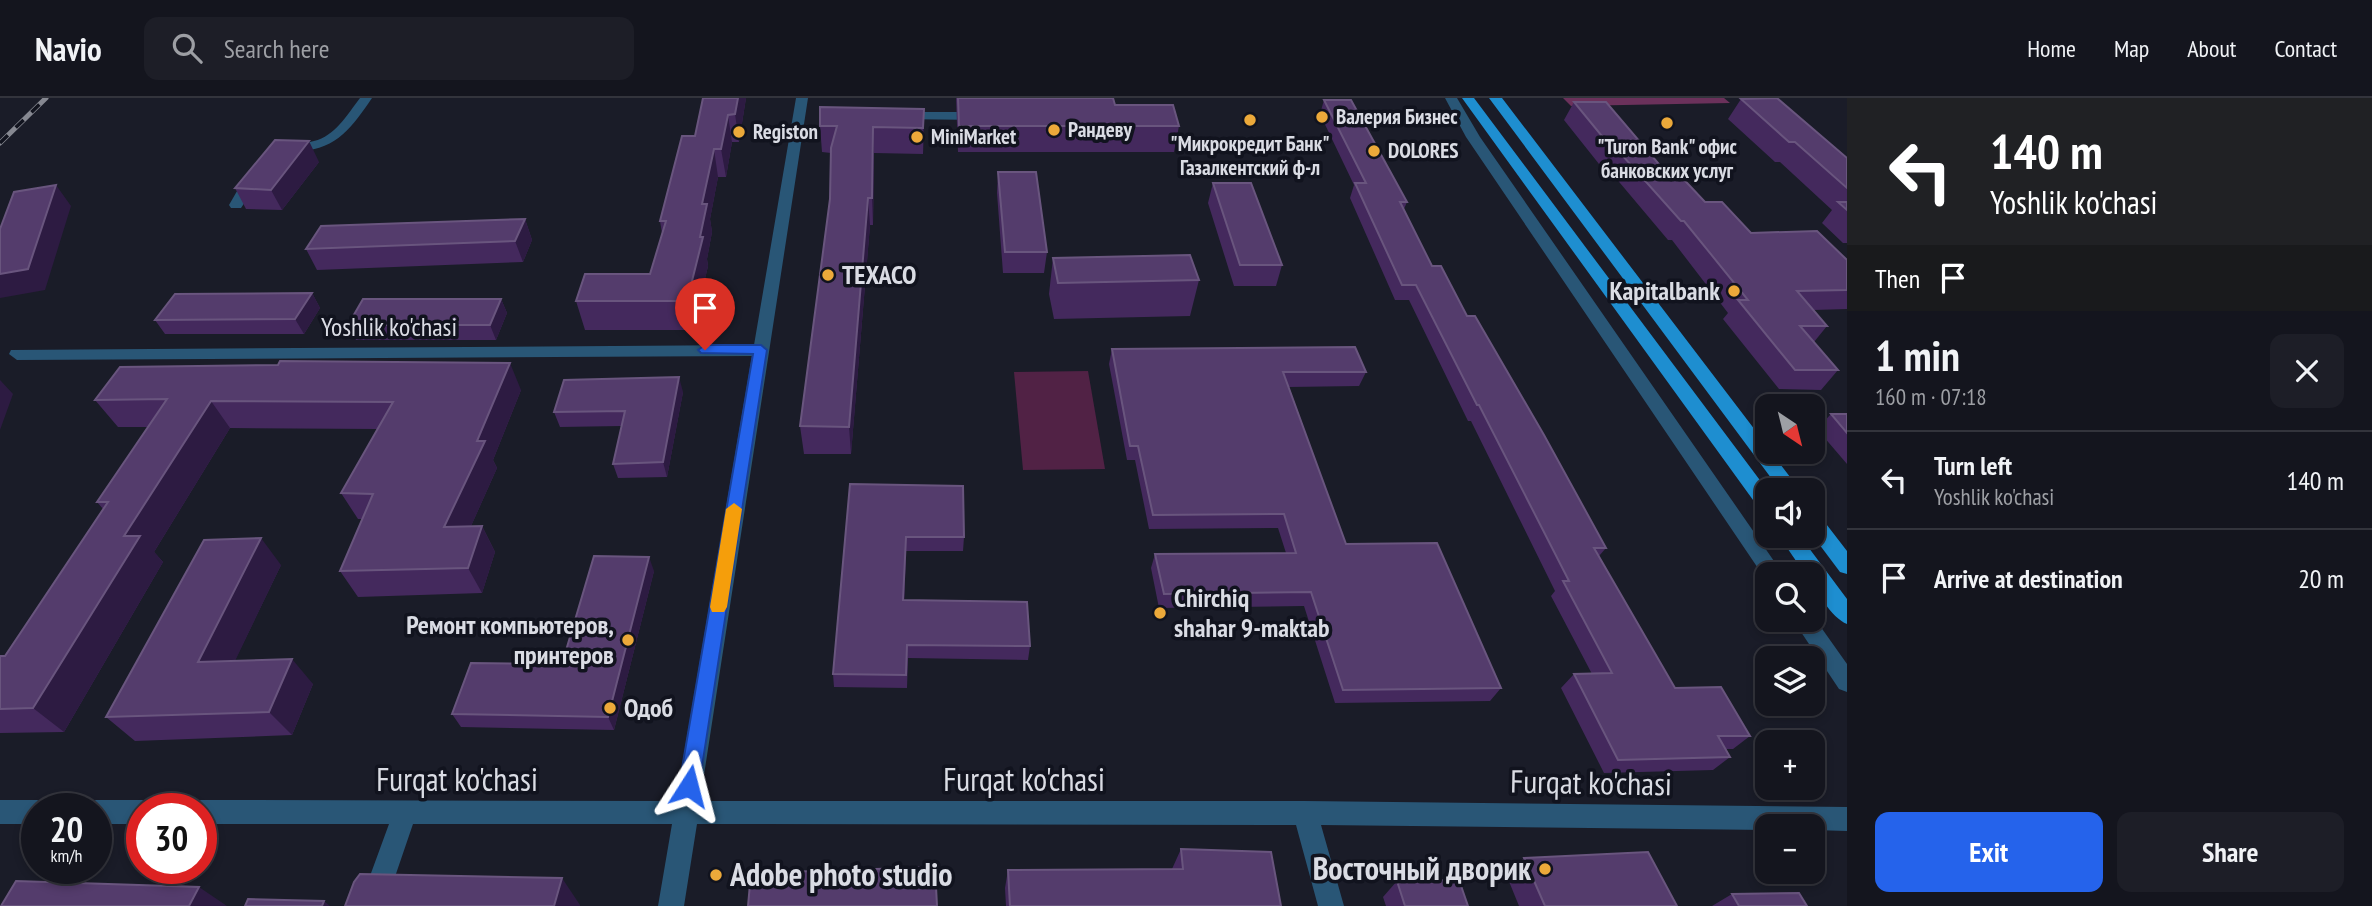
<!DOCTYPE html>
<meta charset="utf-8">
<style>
:root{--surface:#14151e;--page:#1d1e27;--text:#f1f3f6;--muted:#9d9fa4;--line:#33343c;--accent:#2563eb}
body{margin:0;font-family:"PT Sans Narrow",sans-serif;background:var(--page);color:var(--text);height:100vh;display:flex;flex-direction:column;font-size:26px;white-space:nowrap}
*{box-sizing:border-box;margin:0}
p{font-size:23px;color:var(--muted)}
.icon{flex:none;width:38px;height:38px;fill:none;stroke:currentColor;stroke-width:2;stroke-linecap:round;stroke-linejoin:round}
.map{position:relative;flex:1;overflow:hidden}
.drawer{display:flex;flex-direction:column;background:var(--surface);width:525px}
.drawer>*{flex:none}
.banner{background:#202124;color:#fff;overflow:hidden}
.needle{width:46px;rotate:145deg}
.tools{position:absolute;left:1755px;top:296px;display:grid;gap:14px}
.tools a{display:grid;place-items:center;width:70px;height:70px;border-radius:14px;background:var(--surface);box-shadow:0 4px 10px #0003,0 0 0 2px var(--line);font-size:35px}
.speed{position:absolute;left:21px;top:695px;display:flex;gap:14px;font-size:35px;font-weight:700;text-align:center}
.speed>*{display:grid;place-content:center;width:91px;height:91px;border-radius:50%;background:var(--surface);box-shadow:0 4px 10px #0003,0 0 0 2px var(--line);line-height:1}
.speed small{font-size:18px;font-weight:400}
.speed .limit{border:10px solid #d22;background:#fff;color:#111}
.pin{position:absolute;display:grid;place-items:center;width:60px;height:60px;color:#fff;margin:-72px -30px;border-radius:50% 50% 50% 0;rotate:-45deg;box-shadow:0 0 7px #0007}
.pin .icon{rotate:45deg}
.me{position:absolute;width:77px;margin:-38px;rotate:9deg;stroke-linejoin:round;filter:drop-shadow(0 0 5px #0008)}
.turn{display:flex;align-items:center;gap:24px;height:147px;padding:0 28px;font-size:32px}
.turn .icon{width:91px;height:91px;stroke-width:2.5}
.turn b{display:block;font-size:49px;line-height:60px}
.then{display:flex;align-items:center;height:66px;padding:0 28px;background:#0003;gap:14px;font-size:26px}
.round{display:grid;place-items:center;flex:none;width:74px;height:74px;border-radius:14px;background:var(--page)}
.overview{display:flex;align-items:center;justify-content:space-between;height:119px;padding:0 28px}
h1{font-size:42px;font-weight:800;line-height:52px}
.button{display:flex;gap:14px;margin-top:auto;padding:14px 28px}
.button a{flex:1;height:80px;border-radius:14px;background:var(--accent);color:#fff;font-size:28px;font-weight:800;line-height:80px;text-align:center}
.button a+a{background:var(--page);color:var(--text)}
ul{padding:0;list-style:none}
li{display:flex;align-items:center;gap:21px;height:98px;padding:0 28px;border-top:2px solid var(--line)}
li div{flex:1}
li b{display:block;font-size:26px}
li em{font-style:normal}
header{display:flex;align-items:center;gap:42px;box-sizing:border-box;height:98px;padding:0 35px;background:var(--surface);border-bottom:2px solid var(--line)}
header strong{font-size:33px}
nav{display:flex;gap:38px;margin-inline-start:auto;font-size:24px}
.search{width:490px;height:63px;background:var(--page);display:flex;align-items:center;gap:18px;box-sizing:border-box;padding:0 24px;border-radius:14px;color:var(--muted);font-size:26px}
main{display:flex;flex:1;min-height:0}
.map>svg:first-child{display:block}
.green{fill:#512245}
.forest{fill:#6b315b}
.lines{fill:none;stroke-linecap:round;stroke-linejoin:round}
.minor{fill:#295676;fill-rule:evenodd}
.primary{fill:#1e8ed0;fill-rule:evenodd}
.rail-casing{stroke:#868891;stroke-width:5}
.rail{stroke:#11131e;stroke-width:3.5;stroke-dasharray:11;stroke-linecap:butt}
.wall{fill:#44295d}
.shaded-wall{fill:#2d1b42}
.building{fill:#543c6c;stroke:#69557e;stroke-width:2}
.route{fill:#2563eb;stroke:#184099;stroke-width:2}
.slow{fill:#f59e0b}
.poi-dot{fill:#eca93a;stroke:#11131e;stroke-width:2.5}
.labels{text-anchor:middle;stroke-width:7;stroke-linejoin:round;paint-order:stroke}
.far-poi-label{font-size:21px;font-weight:bold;fill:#dadce4;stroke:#11131e;text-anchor:start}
.poi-label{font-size:26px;font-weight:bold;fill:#dadce4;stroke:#11131e;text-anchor:start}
.street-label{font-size:26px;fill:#dadce4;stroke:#11131e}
.near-street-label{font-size:32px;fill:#dadce4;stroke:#11131e}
.near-poi-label{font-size:32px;font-weight:bold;fill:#dadce4;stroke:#11131e;text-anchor:end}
</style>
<header>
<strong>Navio</strong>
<div class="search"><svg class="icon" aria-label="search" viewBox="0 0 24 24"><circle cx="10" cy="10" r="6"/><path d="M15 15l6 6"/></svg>Search here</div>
<nav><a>Home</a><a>Map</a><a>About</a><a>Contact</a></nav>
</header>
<main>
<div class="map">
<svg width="1847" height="808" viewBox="0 0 1847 808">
<rect width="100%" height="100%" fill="#1a1c28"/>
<path class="green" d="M1088,273L1105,371L1023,372L1014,274Z"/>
<path class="forest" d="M1563,0H1724L1730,5L1571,8Z"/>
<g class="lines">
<path class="minor" d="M360,0H372C353,28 337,51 301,53C293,54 286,55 280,50C289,43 303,46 314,43C335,38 347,17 360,0Z
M796,0H808L700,703H1305L1847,709V733L1813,732V728H1768V732L1321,727L1344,808H1318L1296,727L697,726L684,808H658L672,726H413L385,808H359L389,726H201V710H190L192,706L201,702L676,703L752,258L17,262L9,256L11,252L754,247Z
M1445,0H1457L1480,39L1783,476H1768L1766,482L1466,39Z
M900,14H982L988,18L982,22L895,21L894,18Z
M253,73L260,77L243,107L241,110H231L229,107L248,74Z
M1813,518L1847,566V594L1839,591L1793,522H1813Z
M0,702H37L46,706L48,710H37V726H0Z
M96,702H142L151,706L153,710H142V726H96V710H85L87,706Z"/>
<path class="primary" d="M1462,0H1474L1768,393V415L1761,413Z
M1489,0H1502L1768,349V354H1771L1800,392H1780Z
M1813,415L1820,418L1847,453V476L1840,474L1813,438Z
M1779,438H1800L1847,501V526C1832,520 1813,492 1813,476H1805Z"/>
<g class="rail-casing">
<path id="rail" d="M0,45L46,0"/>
</g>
<use href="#rail" class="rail"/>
</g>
<path class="wall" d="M746,0L739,44H732L726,79H718L710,121L712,134L707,161L708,168L693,232H585L576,203L650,176L662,135L660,123L695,38Z
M956,0H1113L1115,7L1179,28L1174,54H958Z
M1741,1L1847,60V145H1843L1822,125L1832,112L1780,64H1775L1728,21Z
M1324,2L1407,104L1404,111L1432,168L1467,218L1606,450L1599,458L1675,590L1750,638L1733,651H1726L1730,659L1713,672L1604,675L1561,590L1574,576H1592L1551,498L1555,493L1471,323H1468L1409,202H1395L1350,100L1354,87L1320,16Z
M1574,4L1663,71L1705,104L1751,135L1847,162V211L1813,212L1827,228L1814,244L1838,272L1821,292L1779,291L1723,221L1728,215L1672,142H1668L1604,66H1599L1564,22Z
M924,11L923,56L874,55L873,127H870L851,356H804L800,328L830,101L831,55L822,54L820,28Z
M319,64L282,112L246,111L235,90Z
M998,74L1047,154L1044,175H1003L997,95Z
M1213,85L1282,167L1276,188H1234L1208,105Z
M525,121L532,142L523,164L317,172L306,151Z
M1053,160L1199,182L1190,218L1054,221L1049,196Z
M312,195L320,210L304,236H165L155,222Z
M501,201L507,215L496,242H356L348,227Z
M1112,251L1366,274L1359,288L1289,289L1346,446L1501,590L1490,603L1335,605L1304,508L1159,510L1151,470L1155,456L1286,455L1278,430L1149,431L1135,362H1127L1109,266Z
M521,292L493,362L497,370L471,428H482L495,454L482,495L358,499L340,473L362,421H358L341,395L378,331L230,330L154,454L163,464L64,634L0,635V558H5L103,411L97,404L149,329H118L95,302Z
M683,294L667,379L618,380L613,366L622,328L560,329L554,314Z
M1831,316H1847V366L1817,331Z
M850,386L964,439L963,453H906L904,502L1030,548L1028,562L908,560L907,590L834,589L833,576Z
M281,467L235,562L313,586L292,637L135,643L106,619Z
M654,473L614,632L461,629L452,616L562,566Z
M1181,751L1281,808H1006L1005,790L1008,772L1172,771Z
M1524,760L1677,808H1519L1506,776Z
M1397,783L1468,808H1386L1383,799Z
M1732,796L1807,808H1712Z"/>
<path class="shaded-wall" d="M738,0H746L739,44L735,16Z
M924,11V37L923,56V30Z
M728,17L732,44L726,79L721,51Z
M873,29L874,55L873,127L872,100Z
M309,43L319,64L282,112L271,92Z
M714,51L718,79L710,121L712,134L707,161L708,168L693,232L687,203L700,139L702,106Z
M56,87L71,108L45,192L0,200V176Z
M868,100L870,127L851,356L849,329Z
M525,121L532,142L523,164L515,143Z
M312,195L320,210L304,236L295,221Z
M501,201L507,215L496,242L490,227Z
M510,265L521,292L493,362L497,370L459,455L444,429L477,343Z
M679,279L683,294L667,379L663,364Z
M0,282L13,296L0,332Z
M211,303L230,330L154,454L163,464L64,634L33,610L124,438Z
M482,428L495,454L482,495L468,470Z
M906,439V453L904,516L903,502Z
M261,440L281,467L223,588L198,564Z
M649,459L654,473L614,632L608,619Z
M292,561L313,586L292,637L269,614Z
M562,780L580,807V808H554Z
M199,789L227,808H189Z
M324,803L330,808H322Z"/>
<path class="building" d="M703,0H738L735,16L728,17L721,51H714L702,106H707L700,139H703L687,203H576L585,176H650L666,123H660L682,38H695Z
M958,0H1113L1115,7H1173L1179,28H959Z
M1777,0L1847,60V90L1795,44H1789L1741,1Z
M1324,2H1351L1407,104H1400L1432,168H1441L1467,218H1475L1544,337L1606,450H1594L1675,590L1721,589L1750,638H1718L1730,659L1618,662L1574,576L1612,575L1563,483H1569L1479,307H1477L1416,187H1402L1355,85H1366Z
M1574,4H1606L1663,71H1674L1705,104H1722L1751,135L1817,133L1847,162V192L1797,193L1827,228H1800L1838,272H1795L1738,202H1748L1684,123H1681L1614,48H1610Z
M820,9L924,11L923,30L873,29L872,100H868L849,329L800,328L830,101L831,50L837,28H820Z
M275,42L309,43L271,92L235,90Z
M998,74H1036L1047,154H1005Z
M1213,85H1251L1282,167H1240Z
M56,87L28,171L0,176V131L14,94Z
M1838,104H1847V112Z
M525,121L515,143L306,151L321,128Z
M1190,157L1199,182L1058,185L1053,160Z
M312,195L295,221L155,222L175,196Z
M363,201H501L490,227H348Z
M1355,249L1366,274H1283L1346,446L1437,445L1501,590L1343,592L1311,494L1164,496L1155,456L1296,455L1284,416L1153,417L1138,348H1130L1112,251Z
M280,263L510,265L477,343H485L444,429L482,428L468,470L340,473L373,396L341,395L393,304L211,303L124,438H140L33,610L0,611V558H5L108,404H97L167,301L95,302L120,269L278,267Z
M679,279L663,364L613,366L625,313L554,314L564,282Z
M1831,316H1847V335Z
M850,386L963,388L964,439H906L903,502L1027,504L1030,548L907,547L906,577L833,576Z
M261,440L198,564L292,561L269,614L106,619L204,442Z
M594,458L649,459L608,619L452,616L471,565L562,566Z
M1181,751L1271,754L1281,808H1010L1008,772L1183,771Z
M1648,754L1677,808H1545L1524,760Z
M935,769L937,808H748L751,775Z
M360,776L562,780L554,808H345L354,784Z
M1459,782L1468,808H1405L1397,783Z
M16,783L199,789L189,808H1Z
M1799,795L1807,808H1739L1732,796Z
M248,801L324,803L322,808H245Z"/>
<path class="route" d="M705,247H761L767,252L699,688L696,695L689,697L682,695L679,688L753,256L701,255L698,252Z"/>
<path class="slow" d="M734,405L742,411L727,509L724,514H712L710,509L726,411Z"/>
<g class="poi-dot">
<circle cx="1322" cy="19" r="7"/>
<circle cx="1250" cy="22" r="7"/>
<circle cx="1667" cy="25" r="7"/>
<circle cx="1054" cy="32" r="7"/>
<circle cx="739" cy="34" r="7"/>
<circle cx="917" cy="39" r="7"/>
<circle cx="1374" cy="53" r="7"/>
<circle cx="828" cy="177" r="7"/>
<circle cx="1734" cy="193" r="7"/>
<circle cx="1160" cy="515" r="7"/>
<circle cx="628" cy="542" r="7"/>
<circle cx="610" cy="610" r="7"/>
<circle cx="1545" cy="771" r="7"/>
<circle cx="716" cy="777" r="7"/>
</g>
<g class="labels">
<g class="far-poi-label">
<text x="1336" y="26">Валерия Бизнес</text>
<text x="1068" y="39">Рандеву</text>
<text x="753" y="41">Registon</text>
<text x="931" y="46">MiniMarket</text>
<text x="1250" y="53" text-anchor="middle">"Микрокредит Банк"<tspan x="1250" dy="24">Газалкентский ф-л</tspan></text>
<text x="1667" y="56" text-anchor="middle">"Turon Bank" офис<tspan x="1667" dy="24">банковских услуг</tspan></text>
<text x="1388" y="60">DOLORES</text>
</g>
<g class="poi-label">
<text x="842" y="186">TEXACO</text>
<text x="1720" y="202" text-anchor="end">Kapitalbank</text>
<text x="1174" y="509">Chirchiq<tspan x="1174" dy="30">shahar 9-maktab</tspan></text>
<text x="614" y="536" text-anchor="end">Ремонт компьютеров,<tspan x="614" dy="30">принтеров</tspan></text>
<text x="624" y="619">Одоб</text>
</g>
<g class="street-label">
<text x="389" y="238">Yoshlik ko'chasi</text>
</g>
<g class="near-street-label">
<text x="457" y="693">Furqat ko'chasi</text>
<text x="1024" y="693">Furqat ko'chasi</text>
<text transform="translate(1591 685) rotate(1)" y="11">Furqat ko'chasi</text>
</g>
<g class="near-poi-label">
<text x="1531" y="782">Восточный дворик</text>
<text x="730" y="788" text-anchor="start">Adobe photo studio</text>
</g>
</g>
</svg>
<div class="tools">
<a><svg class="needle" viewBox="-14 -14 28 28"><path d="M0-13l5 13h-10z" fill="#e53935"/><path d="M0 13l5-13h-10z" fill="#9d9fa4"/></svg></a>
<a><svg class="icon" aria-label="sound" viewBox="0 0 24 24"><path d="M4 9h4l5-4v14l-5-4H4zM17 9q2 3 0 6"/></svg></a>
<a><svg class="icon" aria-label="search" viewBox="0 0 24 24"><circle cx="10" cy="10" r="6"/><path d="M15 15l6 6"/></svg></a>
<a><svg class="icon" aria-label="layers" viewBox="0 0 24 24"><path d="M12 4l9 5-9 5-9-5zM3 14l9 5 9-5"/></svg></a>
<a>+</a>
<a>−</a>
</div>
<div class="speed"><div>20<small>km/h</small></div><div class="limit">30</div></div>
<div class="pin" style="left:705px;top:252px;background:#d93025"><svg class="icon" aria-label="arrive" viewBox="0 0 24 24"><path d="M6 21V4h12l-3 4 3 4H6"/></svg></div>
<svg class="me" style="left:689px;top:688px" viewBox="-20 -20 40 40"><path d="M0-17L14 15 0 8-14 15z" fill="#2563eb" stroke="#fff" stroke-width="4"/></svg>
</div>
<section class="drawer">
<div class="banner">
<div class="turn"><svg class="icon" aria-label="left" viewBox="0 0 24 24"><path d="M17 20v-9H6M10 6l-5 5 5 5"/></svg><div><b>140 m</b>Yoshlik ko'chasi</div></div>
<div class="then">Then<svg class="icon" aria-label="arrive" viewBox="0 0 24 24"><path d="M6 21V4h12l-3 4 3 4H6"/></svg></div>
</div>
<div class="overview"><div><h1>1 min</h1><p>160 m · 07:18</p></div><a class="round"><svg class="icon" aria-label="close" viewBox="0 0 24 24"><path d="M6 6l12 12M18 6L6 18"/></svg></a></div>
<ul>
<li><svg class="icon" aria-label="left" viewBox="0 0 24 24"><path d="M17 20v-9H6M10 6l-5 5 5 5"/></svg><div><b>Turn left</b><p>Yoshlik ko'chasi</p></div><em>140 m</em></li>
<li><svg class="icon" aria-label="arrive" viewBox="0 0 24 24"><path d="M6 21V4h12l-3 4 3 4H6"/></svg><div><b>Arrive at destination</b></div><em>20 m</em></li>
</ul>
<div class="button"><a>Exit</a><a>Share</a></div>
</section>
</main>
